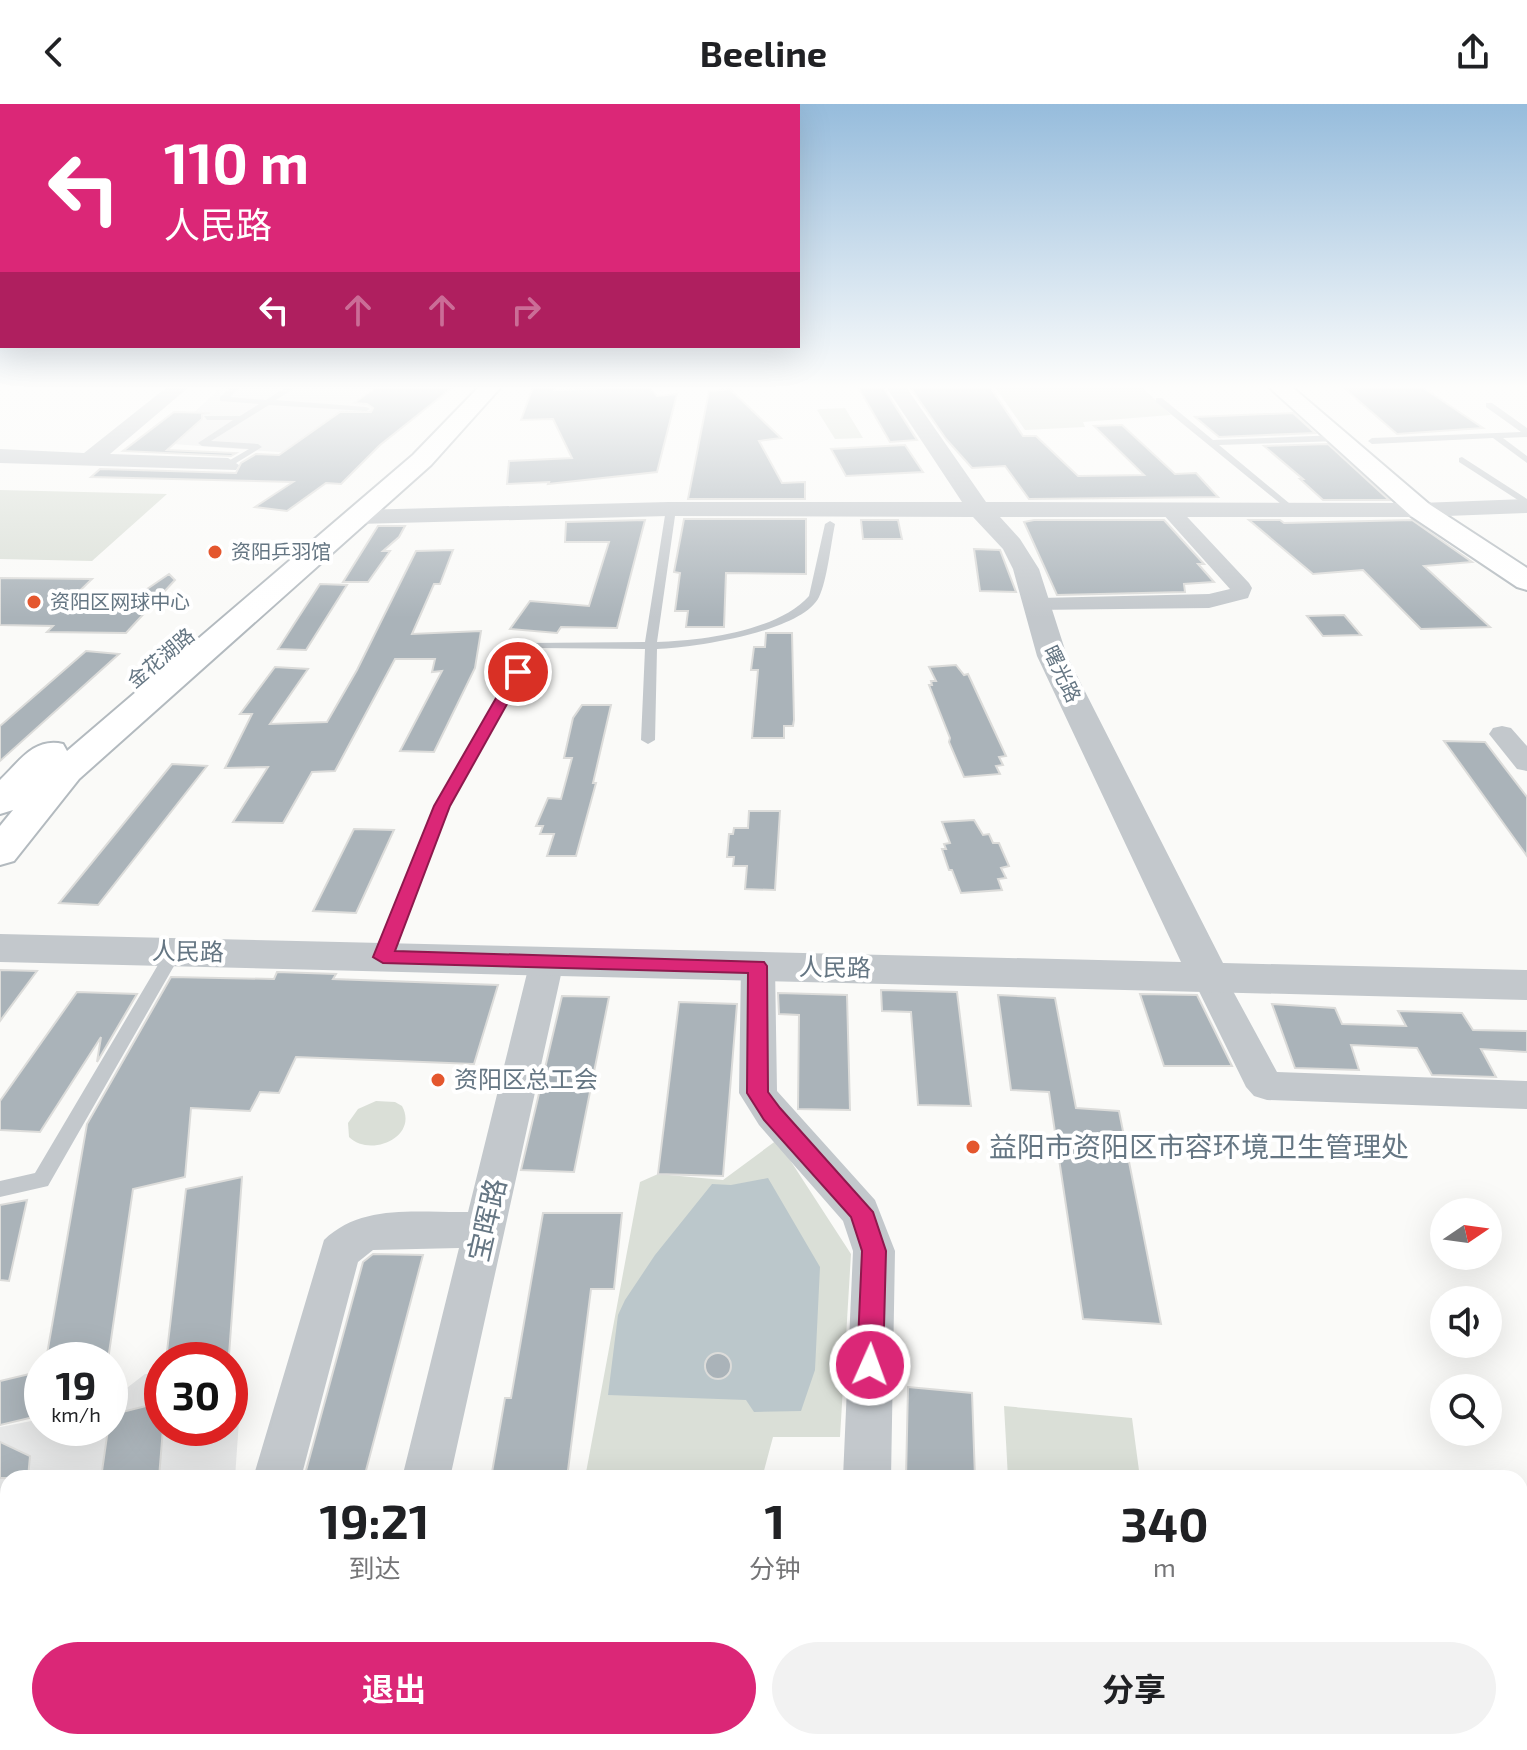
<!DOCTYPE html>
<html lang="zh">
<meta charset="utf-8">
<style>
:root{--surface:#fff;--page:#f2f2f2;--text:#202124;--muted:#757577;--accent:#db2777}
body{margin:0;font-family:"Exo 2","Noto Sans SC",sans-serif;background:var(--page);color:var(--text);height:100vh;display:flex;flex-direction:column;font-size:30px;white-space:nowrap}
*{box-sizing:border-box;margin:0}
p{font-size:26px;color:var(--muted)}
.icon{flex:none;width:44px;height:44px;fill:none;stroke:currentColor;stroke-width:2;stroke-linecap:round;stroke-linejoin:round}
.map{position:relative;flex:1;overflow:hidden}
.drawer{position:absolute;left:0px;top:1366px;width:1528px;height:280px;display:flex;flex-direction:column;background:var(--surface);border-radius:24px 24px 0 0;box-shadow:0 8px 32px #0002}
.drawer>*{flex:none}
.top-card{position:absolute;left:0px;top:0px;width:800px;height:244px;box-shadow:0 8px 32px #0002;background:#db2777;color:#fff;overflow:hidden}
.needle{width:52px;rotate:77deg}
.buttons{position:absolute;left:1430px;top:1094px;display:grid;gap:16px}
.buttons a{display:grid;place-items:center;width:72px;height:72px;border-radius:50%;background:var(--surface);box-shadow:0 8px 32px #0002;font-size:40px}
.speed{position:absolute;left:24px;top:1238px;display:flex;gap:16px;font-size:40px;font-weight:700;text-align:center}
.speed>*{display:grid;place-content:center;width:104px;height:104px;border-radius:50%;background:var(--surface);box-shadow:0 8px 32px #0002;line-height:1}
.speed small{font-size:20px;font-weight:400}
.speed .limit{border:12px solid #d22;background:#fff;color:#111}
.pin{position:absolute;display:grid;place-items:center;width:68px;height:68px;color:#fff;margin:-34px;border:4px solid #fff;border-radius:50%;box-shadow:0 2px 8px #0007}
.me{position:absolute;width:88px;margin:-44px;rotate:2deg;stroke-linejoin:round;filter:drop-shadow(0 0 6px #0008)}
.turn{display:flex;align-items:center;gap:28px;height:168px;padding:0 32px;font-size:36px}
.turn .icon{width:104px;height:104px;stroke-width:2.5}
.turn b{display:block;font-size:56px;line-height:68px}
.lanes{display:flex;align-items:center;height:76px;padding:0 32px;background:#0003;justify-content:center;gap:40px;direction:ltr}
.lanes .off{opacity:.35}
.eta{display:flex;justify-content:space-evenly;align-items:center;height:136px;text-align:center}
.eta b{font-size:48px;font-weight:700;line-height:56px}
.button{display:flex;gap:16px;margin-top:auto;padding:16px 32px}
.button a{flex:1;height:92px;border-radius:48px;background:var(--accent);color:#fff;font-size:32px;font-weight:700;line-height:92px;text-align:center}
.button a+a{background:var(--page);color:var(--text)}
header{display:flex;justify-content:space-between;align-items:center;height:104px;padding:0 32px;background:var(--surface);font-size:36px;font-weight:700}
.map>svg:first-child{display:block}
.built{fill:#e8e9e9}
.green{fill:#dadfd7}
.water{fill:#bbc7cb}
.building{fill:#aab3b9;stroke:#dcdcda;stroke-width:2}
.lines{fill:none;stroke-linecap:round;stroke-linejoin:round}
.secondary-casing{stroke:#b3babf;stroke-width:4}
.service{fill:#c3c8cc;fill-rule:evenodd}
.minor{fill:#c3c8cc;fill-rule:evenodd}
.tertiary{fill:#c3c8cc;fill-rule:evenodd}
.secondary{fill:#fff;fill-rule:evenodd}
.route{fill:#db2777;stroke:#8e194d;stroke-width:2}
.poi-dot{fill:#e4572e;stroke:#fff;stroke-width:3}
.labels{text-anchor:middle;stroke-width:8;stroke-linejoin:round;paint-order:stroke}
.far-poi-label{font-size:20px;fill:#657683;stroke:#fff;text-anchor:start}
.far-street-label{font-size:20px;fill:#657683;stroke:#fff}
.street-label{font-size:24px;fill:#657683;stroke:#fff}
.poi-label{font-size:24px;fill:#657683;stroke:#fff;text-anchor:start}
.near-poi-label{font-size:28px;fill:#657683;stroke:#fff;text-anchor:start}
.near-street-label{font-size:28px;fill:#657683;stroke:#fff}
</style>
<header><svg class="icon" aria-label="back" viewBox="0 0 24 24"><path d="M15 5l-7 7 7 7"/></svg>Beeline<svg class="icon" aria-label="share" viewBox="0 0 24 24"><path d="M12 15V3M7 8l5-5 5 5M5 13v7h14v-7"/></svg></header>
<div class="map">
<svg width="1527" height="1646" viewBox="0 0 1527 1646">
<rect width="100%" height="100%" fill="#fafaf8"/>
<path class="built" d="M222,283H416L331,352L160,339Z
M162,1269V1324H230V1269L241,1287L235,1374H8V1638H217V1646H0V1323L42,1315V1324H110V1297L145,1270Z"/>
<path class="green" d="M995,283H1142L1171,311L1083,318L1085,323L1025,326Z
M820,305L845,304L863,334L835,335L817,306Z
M0,386L167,390L92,457L0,455Z
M376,997L395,998L402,1002C419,1033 370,1054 349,1033L348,1019L358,1005Z
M777,1036L851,1150L840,1333H773L762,1374H585L640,1078L658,1070L723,1076Z
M1004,1302L1132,1314L1140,1374H1008Z
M546,1638H828V1646H545Z"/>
<path class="water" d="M768,1074L820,1163L815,1266L801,1307L754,1308L746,1296L608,1291L618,1211L625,1196L655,1151L712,1080L731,1081Z"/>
<path class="building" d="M376,283H453L380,341L341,380L326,379L287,407L255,403L293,378L91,373L100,365L236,369L241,359L256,350L279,351L340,308H371L373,304L367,300L354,299Z
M533,283H555L554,286L650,283L657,292L677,290L657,368L548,380L549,378L507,380L509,357L572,354L553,315L521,316Z
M858,283H883L917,336L890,338Z
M910,283H990L1023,332H1036L1078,372L1144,371L1094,322L1122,321L1175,370L1196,369L1218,393L1029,395L1005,362L972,364L946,335Z
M1422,283L1483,324L1397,330L1345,285Z
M730,285L781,334L759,337L782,379L805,378V395H688L709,287Z
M174,308L210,309L202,310V315L167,346L236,349L231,352L123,347Z
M1293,309L1315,329L1219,333L1195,313Z
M1328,340L1389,396H1323L1300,375H1303L1264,342Z
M905,341L923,368L846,372L831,345Z
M684,415H806V470L726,469L724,523H686L688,507H675L680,469L674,468Z
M645,416L617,524L561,523L557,529L510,525L530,497L589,502L609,438H565L566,418Z
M861,416H898L902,435H863Z
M1034,416H1164L1204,460H1198L1214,478L1184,480L1185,488L1057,491L1024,418Z
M1249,416H1280L1284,419L1412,416L1472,458L1424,462L1490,523L1421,525L1363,466L1313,470Z
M378,422H405L399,433L383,447H390L368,478H343Z
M974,445L1000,446L1016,488L980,487Z
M453,446L440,480H434L412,530L481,527L475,564L434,648L400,647L442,567L432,568L435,555H395L335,667L312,668L283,719L233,718L268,663L225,664L252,610H240L275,563L308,565L270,620L327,618L357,566L416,447Z
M169,470L175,476L126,529L47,528L53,522L0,521V474L92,475L67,499L125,500Z
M320,480L347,481L306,546L278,545Z
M1344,511L1361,531L1323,532L1307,512Z
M766,529H792L794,616L793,622H784V634H752L758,566H751L754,543H765Z
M86,547L119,550L0,657V622Z
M956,561L964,571L968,570L1006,652L999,653L1003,661L996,662L1000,670L964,673L949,638L950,634L929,581H932L931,577H936L929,563Z
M582,601H611L593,679H596L576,752H547L554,730H540L543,722H536L548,694L561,695L572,654H564L573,614Z
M1444,637L1485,638L1527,693V752Z
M172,660L207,662L98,801L59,799Z
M749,707H780L775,786L745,785L747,762H733L734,753H727L729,730H733L734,724H748Z
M974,716L983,731L989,730L993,739H999L1009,762L1001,764L1006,774L998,775L1002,786L961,789L952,766H949L942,745H946L944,740L950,739L942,718Z
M354,725L394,726L356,809L313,807Z
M0,866L37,867L0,917Z
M277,868L336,870L333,875L498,881L474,960L296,953L279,989L260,988L250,1007L191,1004L185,1073L133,1085L108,1256H46L87,1020L171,873L274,875Z
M881,886L957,888L971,1002L918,1001L911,908L882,907Z
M77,888L137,890L97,958L101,933L40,1028L0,1026V997Z
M778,889L847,891L850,1006L798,1005L799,911L779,910Z
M1140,890L1197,891L1232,962H1164Z
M998,891L1055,894L1076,1004L1119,1007L1161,1220L1083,1215L1049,988L1011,986Z
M562,892L609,893L574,1068L521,1066Z
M679,898L737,900L723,1072L658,1070Z
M1272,900L1335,904L1342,920L1406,922L1398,907L1462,909L1473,926L1527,927V948L1481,945L1496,973L1432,971L1417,944L1351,941L1359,966L1295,964Z
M242,1073L229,1251L209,1256H166L186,1085Z
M27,1096L9,1177L0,1176V1101Z
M543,1109H622L614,1185H591L567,1374H491L505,1294H511Z
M373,1150L423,1151L364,1374H304L363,1158Z
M705 1262a13 13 0 1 1 26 0a13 13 0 1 1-26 0Z
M42,1267V1311L0,1321V1277Z
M908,1283L972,1289L975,1374H906Z
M162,1298L163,1324L159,1374H101L110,1311Z
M0,1338L30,1352L28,1374H0Z"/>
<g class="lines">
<g class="secondary-casing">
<path id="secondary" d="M479,283H501L431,361L79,675L14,757L0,761V722L13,706L0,710V676C19,658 34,633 63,640L67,647L413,351Z
M1269,283H1292L1429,400L1527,464V486L1517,483L1411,412Z"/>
</g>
<path class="service" d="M231,283H240L230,293L266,296L286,283H296L276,296L366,303L370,305L366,307L269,301L211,337L258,340L262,343L228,364L225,363V359L249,345L202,342L198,339L233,316H207L204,312H240L259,300L220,297V293Z
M1156,294H1162L1213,336L1338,331L1342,334L1338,337L1219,341L1295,404V408L1292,409L1156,298Z
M1486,299H1492L1527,324V333L1503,334L1527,352V359L1493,334L1372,340L1368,337L1372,334L1521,328L1486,303Z
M1462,353L1527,395V402L1459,358V354Z
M671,402L676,405L657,538C701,537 778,527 809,492L825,420L830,417L835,420C831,439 827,477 819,493C802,528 692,544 657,545L655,636L648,640L641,636L645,545L537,544L449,702L391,853L383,859L377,857L375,853L435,702L529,539L645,538L666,405Z
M174,842L182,848L48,1082L0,1093V1077L35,1069L168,844Z"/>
<path class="minor" d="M1169,399L1176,401L1249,479L1252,484L1248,494L1209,504L1032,506L1029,501L1032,496L1040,494L1209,490L1230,485L1162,409L1159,405Z
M1502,622L1511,624L1527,642V667L1517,665L1489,630L1493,624Z
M547,846L559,849L564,857L450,1374H402L459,1144L373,1146L358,1158L301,1374H253L324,1136C362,1099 418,1109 468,1108L530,857L535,849Z
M758,850L770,854L775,862L777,987L875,1096L895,1147L891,1374H843L853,1147L843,1117L759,1021L739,989L741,862L746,854Z
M1209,861L1221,865L1277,968L1527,977V1005L1267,996L1254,992L1246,983L1192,873L1197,865Z
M829,1638H887V1646H829Z"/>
<path class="tertiary" d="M167,283H189L110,350L228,354L239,361L236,366L0,359V345L84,349Z
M886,283H906L986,398L1420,399L1527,395V409L1420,413H1000L1020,435L1039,465L1067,552L1223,859L1527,866V896L0,858V830L1181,858L1037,552L1013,465L1003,445L973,413L668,412L358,420L349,418L346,413L349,408L358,406L668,398H962Z"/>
<use href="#secondary" class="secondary"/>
</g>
<linearGradient id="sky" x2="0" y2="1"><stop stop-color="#96bcdc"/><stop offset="0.55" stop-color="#fdfdfc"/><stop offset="1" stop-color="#fdfdfc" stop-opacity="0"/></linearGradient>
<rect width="1527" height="514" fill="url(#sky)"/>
<path class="route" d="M518,563L525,568L450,702L395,847L764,858L767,862L768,988L780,1004L873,1108L886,1147L883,1261L879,1270L870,1273L861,1270L857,1261L862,1147L851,1113L764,1016L747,989L748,869L383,859L373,853L434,702L511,568Z"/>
<g class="poi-dot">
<circle cx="215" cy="448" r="8"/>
<circle cx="34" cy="498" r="8"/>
<circle cx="438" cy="976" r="8"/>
<circle cx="973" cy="1043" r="8"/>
</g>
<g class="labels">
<g class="far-poi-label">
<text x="231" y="455">资阳乒羽馆</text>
<text x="50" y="505">资阳区网球中心</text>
</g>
<g class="far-street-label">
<text transform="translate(161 554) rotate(-40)" y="7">金花湖路</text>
<text transform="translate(1062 570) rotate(65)" y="7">曙光路</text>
</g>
<g class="street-label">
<text transform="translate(188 848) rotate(1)" y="8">人民路</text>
<text transform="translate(835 864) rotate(1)" y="8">人民路</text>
</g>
<g class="poi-label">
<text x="454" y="984">资阳区总工会</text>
</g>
<g class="near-poi-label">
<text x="989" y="1053">益阳市资阳区市容环境卫生管理处</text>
</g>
<g class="near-street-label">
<text transform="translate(487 1116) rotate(-77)" y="10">宝晖路</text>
</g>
</g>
</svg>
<div class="buttons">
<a><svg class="needle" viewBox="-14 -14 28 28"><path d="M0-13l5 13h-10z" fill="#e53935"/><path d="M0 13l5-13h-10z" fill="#757577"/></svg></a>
<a><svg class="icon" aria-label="sound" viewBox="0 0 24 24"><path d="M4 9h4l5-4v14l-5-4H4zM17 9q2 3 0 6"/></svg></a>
<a><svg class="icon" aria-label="search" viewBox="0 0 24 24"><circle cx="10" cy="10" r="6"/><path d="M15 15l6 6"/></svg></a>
</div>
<div class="speed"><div>19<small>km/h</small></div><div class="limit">30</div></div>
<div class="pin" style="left:518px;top:568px;background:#d93025"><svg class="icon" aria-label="arrive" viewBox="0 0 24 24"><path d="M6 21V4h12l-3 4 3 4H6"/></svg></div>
<svg class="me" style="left:870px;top:1261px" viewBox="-20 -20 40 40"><circle r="17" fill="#db2777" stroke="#fff" stroke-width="3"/><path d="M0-11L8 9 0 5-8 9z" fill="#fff"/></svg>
<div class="top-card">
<div class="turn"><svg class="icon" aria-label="left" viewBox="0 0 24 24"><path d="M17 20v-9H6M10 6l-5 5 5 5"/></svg><div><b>110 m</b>人民路</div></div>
<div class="lanes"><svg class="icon" aria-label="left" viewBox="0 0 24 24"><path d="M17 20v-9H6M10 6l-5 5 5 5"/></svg><svg class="icon off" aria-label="ahead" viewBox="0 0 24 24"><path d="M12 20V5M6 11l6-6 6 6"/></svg><svg class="icon off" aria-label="ahead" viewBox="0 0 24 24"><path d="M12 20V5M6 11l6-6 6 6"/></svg><svg class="icon off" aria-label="right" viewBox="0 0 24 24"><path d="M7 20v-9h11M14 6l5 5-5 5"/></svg></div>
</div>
<section class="drawer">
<div class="eta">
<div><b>19:21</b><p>到达</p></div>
<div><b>1</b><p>分钟</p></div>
<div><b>340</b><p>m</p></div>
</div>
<div class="button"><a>退出</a><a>分享</a></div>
</section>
</div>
